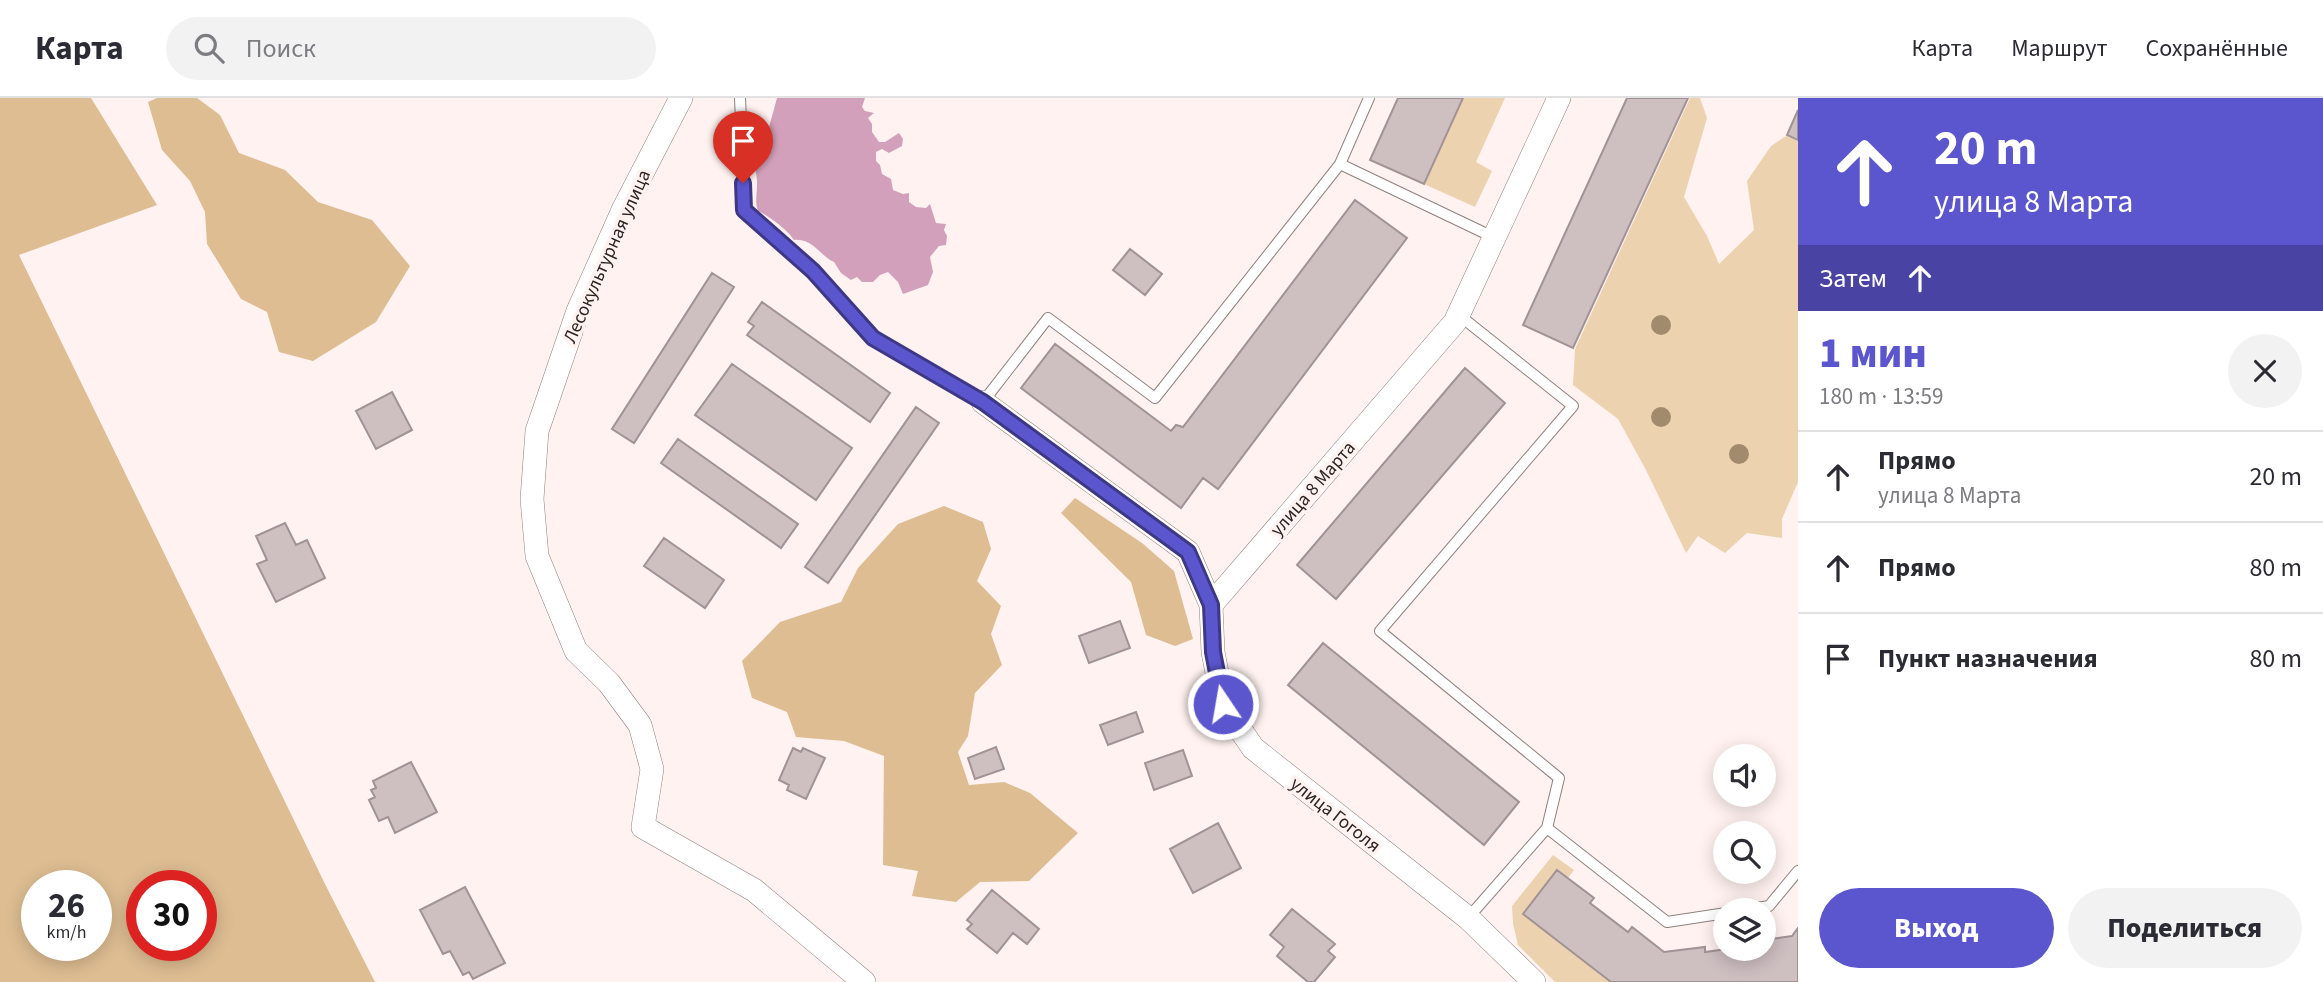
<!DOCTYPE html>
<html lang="ru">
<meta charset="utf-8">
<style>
:root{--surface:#fff;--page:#f2f2f3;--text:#2b2b33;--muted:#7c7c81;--line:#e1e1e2;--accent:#5c56ce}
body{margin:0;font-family:"Source Sans 3",sans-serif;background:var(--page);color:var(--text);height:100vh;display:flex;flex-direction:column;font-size:26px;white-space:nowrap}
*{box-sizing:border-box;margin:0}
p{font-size:23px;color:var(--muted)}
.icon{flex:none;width:38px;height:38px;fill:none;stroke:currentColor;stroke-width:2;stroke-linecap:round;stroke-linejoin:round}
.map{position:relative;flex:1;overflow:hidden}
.panel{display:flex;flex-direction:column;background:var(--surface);width:525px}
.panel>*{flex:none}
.guide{background:#5c56ce;color:#fff;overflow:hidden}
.tools{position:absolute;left:1713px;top:646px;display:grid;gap:14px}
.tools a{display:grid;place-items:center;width:63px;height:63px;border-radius:50%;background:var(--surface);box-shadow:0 4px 18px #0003;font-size:35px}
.speed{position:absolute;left:21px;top:772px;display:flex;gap:14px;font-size:35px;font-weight:700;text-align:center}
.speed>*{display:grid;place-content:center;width:91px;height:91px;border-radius:50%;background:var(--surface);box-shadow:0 4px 18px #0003;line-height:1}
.speed small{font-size:18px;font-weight:400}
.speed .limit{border:10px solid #d22;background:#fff;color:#111}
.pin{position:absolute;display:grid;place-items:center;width:60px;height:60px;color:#fff;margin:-72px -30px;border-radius:50% 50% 50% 0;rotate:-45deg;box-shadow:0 0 7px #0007}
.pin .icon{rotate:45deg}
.me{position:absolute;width:77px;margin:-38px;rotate:348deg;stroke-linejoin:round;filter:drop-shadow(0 0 5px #0008)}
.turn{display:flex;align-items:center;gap:24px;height:147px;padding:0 21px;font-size:32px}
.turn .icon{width:91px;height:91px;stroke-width:2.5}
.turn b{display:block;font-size:49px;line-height:60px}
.then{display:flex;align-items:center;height:66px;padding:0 21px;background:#0003;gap:14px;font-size:26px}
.round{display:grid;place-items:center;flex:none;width:74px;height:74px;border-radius:37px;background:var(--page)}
.summary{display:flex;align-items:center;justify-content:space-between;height:119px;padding:0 21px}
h1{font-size:42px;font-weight:800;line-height:52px;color:var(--accent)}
.action{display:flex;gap:14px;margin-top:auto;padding:14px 21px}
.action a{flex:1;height:80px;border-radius:42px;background:var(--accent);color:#fff;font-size:28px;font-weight:800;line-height:80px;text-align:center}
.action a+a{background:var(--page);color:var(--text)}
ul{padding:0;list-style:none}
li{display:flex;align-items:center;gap:21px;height:91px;padding:0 21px;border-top:2px solid var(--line)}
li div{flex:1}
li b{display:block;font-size:26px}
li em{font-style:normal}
header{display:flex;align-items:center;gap:42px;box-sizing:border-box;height:98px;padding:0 35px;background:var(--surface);border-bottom:2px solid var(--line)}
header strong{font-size:33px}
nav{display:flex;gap:38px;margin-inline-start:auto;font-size:24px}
.search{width:490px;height:63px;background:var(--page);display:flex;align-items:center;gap:18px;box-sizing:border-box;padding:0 24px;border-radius:38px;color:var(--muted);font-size:26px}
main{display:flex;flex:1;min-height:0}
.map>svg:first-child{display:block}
.green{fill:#edd2af}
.forest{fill:#debd92;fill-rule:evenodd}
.water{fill:#d2a0ba}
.building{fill:#cebfc1;stroke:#a19395;stroke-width:2}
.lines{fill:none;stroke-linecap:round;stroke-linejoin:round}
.lane-casing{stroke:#8f817f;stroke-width:12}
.street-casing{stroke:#8f817f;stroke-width:24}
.lane{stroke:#fff;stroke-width:10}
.street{stroke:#fff;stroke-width:23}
.tree{fill:#a28b6c}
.route-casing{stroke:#3c3886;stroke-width:18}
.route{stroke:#5c56ce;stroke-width:12}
.labels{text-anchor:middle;stroke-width:7;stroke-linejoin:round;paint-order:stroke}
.street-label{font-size:19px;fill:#2b2524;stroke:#fff2f0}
</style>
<header>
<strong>Карта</strong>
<div class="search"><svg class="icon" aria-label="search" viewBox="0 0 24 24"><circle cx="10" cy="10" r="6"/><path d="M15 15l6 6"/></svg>Поиск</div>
<nav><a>Карта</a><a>Маршрут</a><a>Сохранённые</a></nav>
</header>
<main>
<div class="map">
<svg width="1798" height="884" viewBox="0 0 1798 884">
<rect width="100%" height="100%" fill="#fff2f0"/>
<path class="green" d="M1463,0H1505L1476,64L1492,73L1475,109L1424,86Z
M1690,0H1700L1707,20L1684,99L1707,138L1719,166L1754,132L1747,83L1771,48L1786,38L1798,43V384L1782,421V440L1747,435L1725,455L1698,438L1686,455L1646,372L1618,321L1573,287L1575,251Z
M1553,757L1574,772L1568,780L1557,772L1523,816L1611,884H1555L1518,847L1513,826L1512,808Z"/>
<path class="forest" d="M0,0H91L157,107L19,157L326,788L375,884H0ZM37,788H96V847H37ZM142,788H201V847H142Z
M157,0H197L220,17L239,55L285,72L318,104L372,122L410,168L376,224L313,263L279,254L267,214L241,201L207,146L205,114L190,83L162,52L148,4Z
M1075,400L1142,445L1174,473L1193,541L1175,548L1146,537L1131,484L1061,415Z
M944,408L983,424L991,451L977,483L1001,508L991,536L1002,567L975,595L968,638L958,654L969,687L1004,684L1030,695L1078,735L1029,783L980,784L956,804L912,798L918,773L883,767L884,658L844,643L796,639L787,614L752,600L742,563L780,524L841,504L858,470L898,426Z"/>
<path class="water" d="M777,0H865L862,9L865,13L874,15L868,20L872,26V34L879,44H885L899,35L903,41L902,48L889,55L882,51L876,54V63L880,67L882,76L891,81L893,92L903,96L909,95V104L916,109L926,110L930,106L936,125L946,126L944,132L947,138L946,147L939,148L930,159L933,174L928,187L903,196L898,184L888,174L880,177L873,184H862L857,179L851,182L841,175L834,164C820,158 813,140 794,142C789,133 768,117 758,113C753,100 761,87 754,68L760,60L758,49L765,42L762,34L769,29Z"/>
<path class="building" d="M1398,0H1463L1424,86L1370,62Z
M1627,0H1688L1573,250L1523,227Z
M1798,12V42L1787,37Z
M1355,102L1407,140L1218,391L1203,380L1181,410L1021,290L1055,246L1171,333L1176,327L1183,329Z
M1130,151L1162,176L1145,197L1113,172Z
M712,175L734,189L634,345L612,331Z
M762,204L890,295L870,324L747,237L754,228L748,224Z
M732,266L852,350L816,402L695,317Z
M1465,270L1505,305L1336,501L1297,467Z
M392,294L412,332L376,351L356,313Z
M916,309L939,325L828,485L805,469Z
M678,341L798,426L781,450L661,365Z
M285,425L296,447L307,442L325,480L276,504L257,466L267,462L256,438Z
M664,440L724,482L705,510L644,468Z
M1120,523L1130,550L1089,565L1079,538Z
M1323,545L1519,704L1484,747L1288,587Z
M1136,614L1143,634L1108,647L1100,627Z
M996,649L1004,671L975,681L968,660Z
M793,650L801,654L803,650L825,660L806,701L787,692L789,687L779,682Z
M1183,652L1192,678L1154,692L1145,665Z
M411,664L437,714L395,735L388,719L379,723L369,702L375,699L371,692L376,690L373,683Z
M1218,725L1241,770L1193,795L1170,751Z
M1557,772L1594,800L1590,805L1628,834L1632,829L1664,854L1705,849V854L1734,850H1764V842L1792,838L1798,830V884H1611L1523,816Z
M465,789L505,865L473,881L469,874L463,877L450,853L443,856L420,812Z
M992,792L1039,831L1027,846L1013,835L997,855L967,831L972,826L967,822Z
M1292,811L1335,846L1328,853L1335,859L1314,884H1308L1277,858L1284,849L1270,837Z"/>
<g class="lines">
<g class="lane-casing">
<path id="lane" d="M740,0L745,112L813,173L873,240L983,304L1048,220L1155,300L1340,66
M1369,0L1340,66L1493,139
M1459,217L1573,308L1380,533L1559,680L1547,730
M1745,812L1769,808L1798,773
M1468,820L1547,730L1667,824L1726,815"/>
</g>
<g class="street-casing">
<path id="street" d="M681,0L624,110L578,213L537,333L532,401L537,458L576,553L609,585L640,627L652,671L643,729L754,792L864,884
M983,304L1188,454L1211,507L1213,554L1223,606L1253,650L1468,820L1534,884
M1211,507L1455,224L1559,0"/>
</g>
<use href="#lane" class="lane"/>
<use href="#street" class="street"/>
</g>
<g class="tree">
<circle cx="1661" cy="227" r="10"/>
<circle cx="1661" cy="319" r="10"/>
<circle cx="1739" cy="356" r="10"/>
</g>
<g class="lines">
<g class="route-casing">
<path id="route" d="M743,85L744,112L813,173L873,240L983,304L1188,454L1211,507L1213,554L1223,606"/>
</g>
<use href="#route" class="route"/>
</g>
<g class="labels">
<g class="street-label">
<text transform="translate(606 158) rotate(-66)" y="7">Лесокультурная улица</text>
<text transform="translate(1312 390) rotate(-49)" y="7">улица 8 Марта</text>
<text transform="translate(1336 716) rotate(38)" y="7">улица Гоголя</text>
</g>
</g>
</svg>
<div class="tools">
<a><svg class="icon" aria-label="sound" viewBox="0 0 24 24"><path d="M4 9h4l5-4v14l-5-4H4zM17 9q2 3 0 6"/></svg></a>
<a><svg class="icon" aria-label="search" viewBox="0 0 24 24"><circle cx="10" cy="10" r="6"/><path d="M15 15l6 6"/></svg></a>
<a><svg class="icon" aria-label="layers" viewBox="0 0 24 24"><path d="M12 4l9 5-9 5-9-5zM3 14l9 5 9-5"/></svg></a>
</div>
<div class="speed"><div>26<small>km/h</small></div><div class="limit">30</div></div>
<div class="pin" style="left:743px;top:85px;background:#d93025"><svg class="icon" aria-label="arrive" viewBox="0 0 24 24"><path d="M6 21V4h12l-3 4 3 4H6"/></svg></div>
<svg class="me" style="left:1223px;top:606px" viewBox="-20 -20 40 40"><circle r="17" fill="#5c56ce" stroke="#fff" stroke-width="3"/><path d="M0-11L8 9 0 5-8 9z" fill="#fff"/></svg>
</div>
<section class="panel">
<div class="guide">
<div class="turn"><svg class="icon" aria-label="ahead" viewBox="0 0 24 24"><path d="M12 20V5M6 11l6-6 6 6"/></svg><div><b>20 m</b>улица 8 Марта</div></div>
<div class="then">Затем<svg class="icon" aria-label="ahead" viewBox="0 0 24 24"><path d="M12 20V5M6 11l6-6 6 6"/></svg></div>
</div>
<div class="summary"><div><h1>1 мин</h1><p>180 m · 13:59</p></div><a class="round"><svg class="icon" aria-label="close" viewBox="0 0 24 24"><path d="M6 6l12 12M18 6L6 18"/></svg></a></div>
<ul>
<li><svg class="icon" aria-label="ahead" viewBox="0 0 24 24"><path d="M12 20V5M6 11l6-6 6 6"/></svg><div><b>Прямо</b><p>улица 8 Марта</p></div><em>20 m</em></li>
<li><svg class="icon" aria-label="ahead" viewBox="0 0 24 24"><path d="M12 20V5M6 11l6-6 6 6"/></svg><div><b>Прямо</b></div><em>80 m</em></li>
<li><svg class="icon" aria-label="arrive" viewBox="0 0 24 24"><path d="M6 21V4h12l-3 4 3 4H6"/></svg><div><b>Пункт назначения</b></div><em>80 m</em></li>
</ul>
<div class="action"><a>Выход</a><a>Поделиться</a></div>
</section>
</main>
